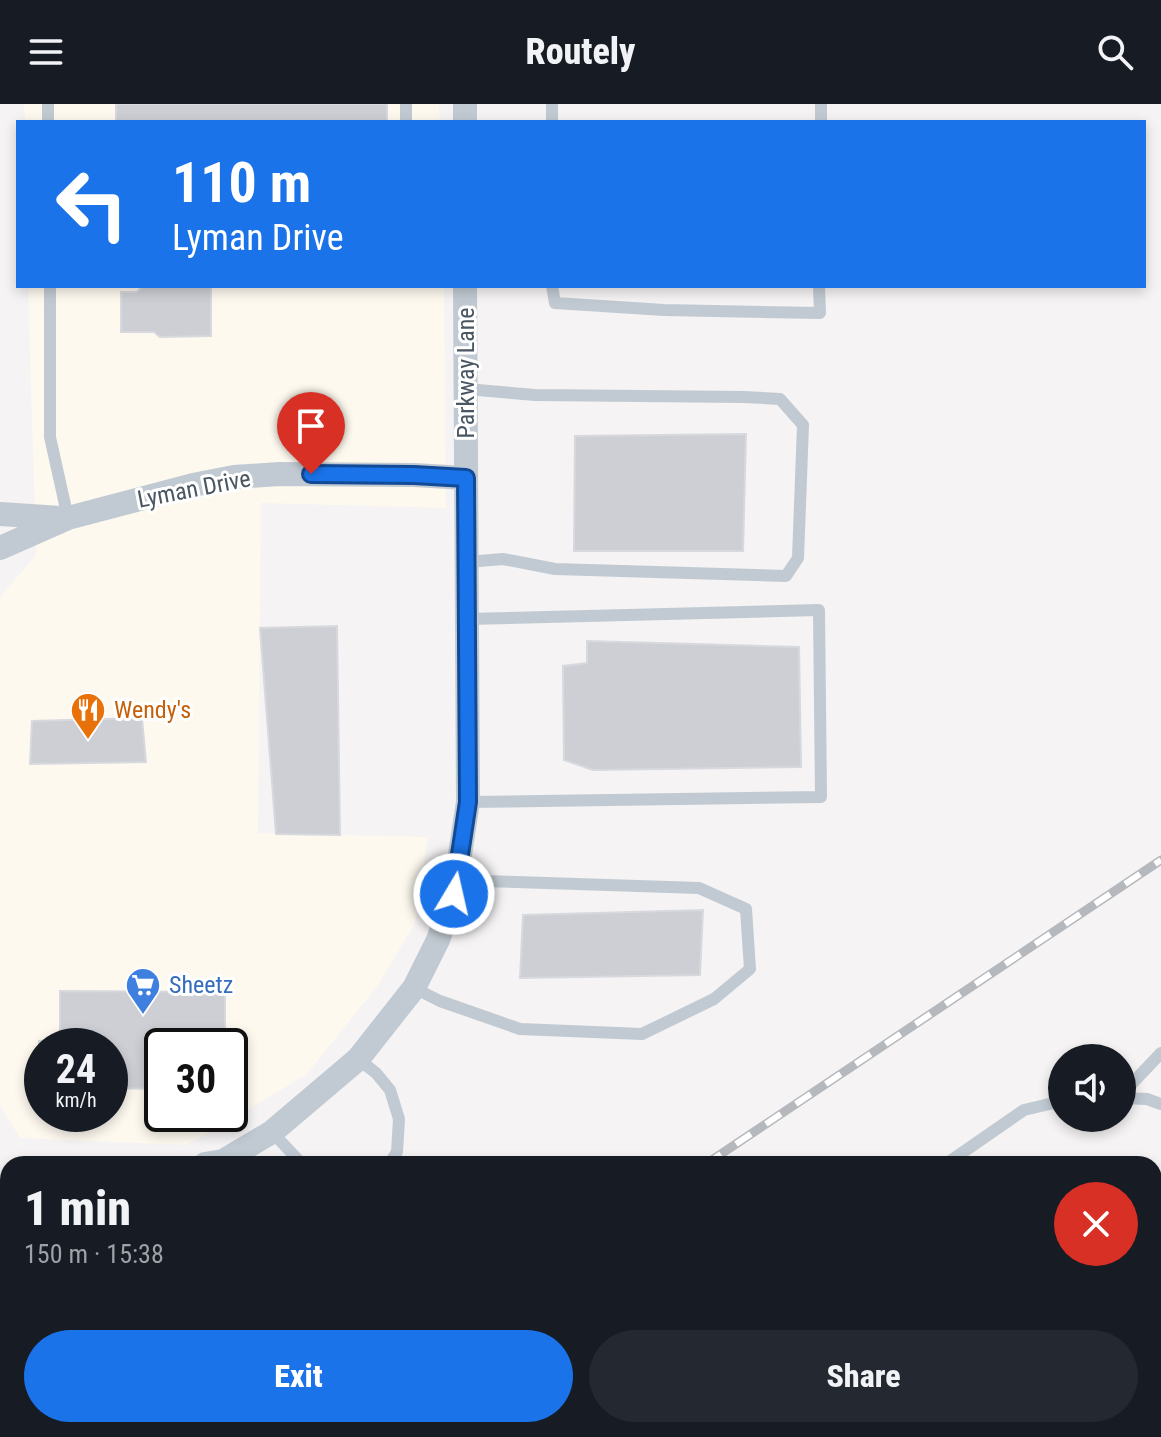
<!DOCTYPE html>
<meta charset="utf-8">
<style>
:root{--surface:#171b24;--page:#242831;--text:#f1f3f6;--muted:#9ea1a6;--accent:#1a73e8}
body{margin:0;font-family:"Roboto Condensed",sans-serif;background:var(--page);color:var(--text);height:100vh;display:flex;flex-direction:column;font-size:30px;white-space:nowrap}
*{box-sizing:border-box;margin:0}
p{font-size:26px;color:var(--muted)}
.icon{flex:none;width:44px;height:44px;fill:none;stroke:currentColor;stroke-width:2;stroke-linecap:round;stroke-linejoin:round}
.map{position:relative;flex:1;overflow:hidden}
.sheet{position:absolute;left:0px;top:1052px;width:1162px;height:282px;display:flex;flex-direction:column;background:var(--surface);border-radius:24px 24px 0 0;box-shadow:0 4px 12px #0003}
.sheet>*{flex:none}
.top-card{position:absolute;left:16px;top:16px;width:1130px;height:168px;border-radius:0px;box-shadow:0 4px 12px #0003;background:#1a73e8;color:#fff;overflow:hidden}
.fabs{position:absolute;left:1048px;top:940px;display:grid;gap:16px}
.fabs a{display:grid;place-items:center;width:88px;height:88px;border-radius:50%;background:var(--surface);box-shadow:0 4px 12px #0003;font-size:40px}
.speed{position:absolute;left:24px;top:924px;display:flex;gap:16px;font-size:40px;font-weight:700;text-align:center}
.speed>*{display:grid;place-content:center;width:104px;height:104px;border-radius:50%;background:var(--surface);box-shadow:0 4px 12px #0003;line-height:1}
.speed small{font-size:20px;font-weight:400}
.speed .limit{border:4px solid #111;border-radius:12px;background:#fff;color:#111}
.pin{position:absolute;display:grid;place-items:center;width:68px;height:68px;color:#fff;margin:-82px -34px;border-radius:50% 50% 50% 0;rotate:-45deg;box-shadow:0 0 8px #0007}
.pin .icon{rotate:45deg}
.me{position:absolute;width:88px;margin:-44px;rotate:9deg;stroke-linejoin:round;filter:drop-shadow(0 0 6px #0008)}
.turn{display:flex;align-items:center;gap:28px;height:168px;padding:0 24px;font-size:36px}
.turn .icon{width:104px;height:104px;stroke-width:2.5}
.turn b{display:block;font-size:56px;line-height:68px}
.round{display:grid;place-items:center;flex:none;width:84px;height:84px;border-radius:42px;background:var(--page)}
.summary{display:flex;align-items:center;justify-content:space-between;height:136px;padding:0 24px}
h1{font-size:48px;font-weight:800;line-height:60px}
.primary-button{display:flex;gap:16px;margin-top:auto;padding:16px 24px}
.primary-button a{flex:1;height:92px;border-radius:48px;background:var(--accent);color:#fff;font-size:32px;font-weight:800;line-height:92px;text-align:center}
.primary-button a+a{background:var(--page);color:var(--text)}
header{display:flex;justify-content:space-between;align-items:center;height:104px;padding:0 24px;background:var(--surface);font-size:36px;font-weight:800}
.map>svg:first-child{display:block}
.commercial{fill:#fdf9ef;fill-rule:evenodd}
.building{fill:#cdcfd5;stroke:#d7d9de;stroke-width:2}
.lines{fill:none;stroke-linecap:round;stroke-linejoin:round}
.lane{stroke:#c1cad2;stroke-width:12}
.street{stroke:#c1cad2;stroke-width:24}
.rail-casing{stroke:#b5b8bd;stroke-width:9}
.rail{stroke:#fff;stroke-width:6;stroke-dasharray:18;stroke-linecap:butt}
.route-casing{stroke:#114b97;stroke-width:20}
.route{stroke:#1a73e8;stroke-width:14}
.labels{text-anchor:middle;stroke-width:6;stroke-linejoin:round;paint-order:stroke}
.street-label{font-size:24px;fill:#4a5661;stroke:#fff}
.food-label{font-size:24px;fill:#c56008;stroke:#fff;text-anchor:start}
.shop-label{font-size:24px;fill:#366cbe;stroke:#fff;text-anchor:start}
</style>
<header><svg class="icon" aria-label="menu" viewBox="0 0 24 24"><path d="M4 6h16M4 12h16M4 18h16"/></svg>Routely<svg class="icon" aria-label="search" viewBox="0 0 24 24"><circle cx="10" cy="10" r="6"/><path d="M15 15l6 6"/></svg></header>
<div class="map">
<svg width="1161" height="1333" viewBox="0 0 1161 1333">
<rect width="100%" height="100%" fill="#f5f3f3"/>
<path class="commercial" d="M24,0H439L440,18H25Z
M28,182H444L446,404L261,399L258,729L428,733L415,819L379,880L306,971L187,1041L20,1034L0,1001V493L36,451ZM42,942H110V1010H42ZM162,942H230V1010H162Z"/>
<path class="building" d="M116,0H387V18H116Z
M143,182H211V232L160,233L154,228H121V188H137Z
M746,330L743,447H574L575,332Z
M337,522L340,731L276,730L260,524Z
M587,537L799,543L801,663L593,666L564,656L563,562L587,559Z
M142,614L146,658L30,660L32,617Z
M703,806L700,871L520,874L523,811Z
M60,887L225,888V942H162V985L110,984V942H42V984H38L39,937L60,936Z"/>
<g class="lines">
<path class="lane" d="M48,0V18
M406,0V18
M821,0V18
M552,18V0
M50,182V333L68,414
M552,182L555,199L664,206L820,209L819,182
M466,285L535,291L744,293L780,295L803,321L798,454L786,472L555,465L503,455L467,458
M467,515L819,506L821,693L468,698
M414,884L440,897L520,925L642,930L714,895L750,865L746,805L699,784L484,777L457,770
M358,955L376,969L390,986L399,1015L397,1048L389,1060
M1122,990L1161,949
M1122,994L1147,995L1161,1000
M272,1028L302,1060
M946,1060L1024,1006L1062,997
M850,1326V1333"/>
<path class="street" d="M465,0V18
M0,410L61,414
M0,444L68,414L193,381L234,373L280,370L414,371L466,374
M205,1060L223,1057L272,1028L358,955L414,884L438,836L454,790L468,698L465,182
M0,1093L8,1090"/>
<g class="rail-casing">
<path id="rail" d="M706,1060L1161,756
M297,1333L308,1326"/>
</g>
<use href="#rail" class="rail"/>
</g>
<g class="lines">
<g class="route-casing">
<path id="route" d="M311,370L414,371L466,374L468,698L454,790"/>
</g>
<use href="#route" class="route"/>
</g>
<defs>
<g id="restaurant-pin" transform="scale(1.8)"><path d="M0 17L-7.5 6A9.5 9.5 0 1 1 7.5 6Z" fill="#e8710a" stroke="#fff"/><path d="M-5-6h1v4h1v-4h1v4h1v-4h1v5L-1.5 .5V6h-2V.5L-5-1ZM5-6V6H3V1.5H1.5Q1.5-4 5-6Z" fill="#fff"/></g>
<g id="supermarket-pin" transform="scale(1.8)"><path d="M0 17L-7.5 6A9.5 9.5 0 1 1 7.5 6Z" fill="#3f7fe0" stroke="#fff"/><path d="M-6-5.5h2.5l.6 2H6L4.5 2H-2.5L-4.4-4H-6ZM-1.5 3.2a1.3 1.3 0 1 0 .1 0ZM3 3.2a1.3 1.3 0 1 0 .1 0Z" fill="#fff"/></g>
</defs>
<g fill-rule="evenodd">
<use href="#restaurant-pin" x="88" y="606"/>
<use href="#supermarket-pin" x="143" y="881"/>
</g>
<g class="labels">
<g class="street-label">
<text transform="translate(466 269) rotate(-90)" y="8">Parkway Lane</text>
<text transform="translate(194 385) rotate(-11)" y="8">Lyman Drive</text>
</g>
<g class="food-label">
<text x="114" y="614">Wendy's</text>
</g>
<g class="shop-label">
<text x="169" y="889">Sheetz</text>
</g>
</g>
</svg>
<div class="fabs">
<a><svg class="icon" aria-label="sound" viewBox="0 0 24 24"><path d="M4 9h4l5-4v14l-5-4H4zM17 9q2 3 0 6"/></svg></a>
</div>
<div class="speed"><div>24<small>km/h</small></div><div class="limit">30</div></div>
<div class="pin" style="left:311px;top:370px;background:#d93025"><svg class="icon" aria-label="arrive" viewBox="0 0 24 24"><path d="M6 21V4h12l-3 4 3 4H6"/></svg></div>
<svg class="me" style="left:454px;top:790px" viewBox="-20 -20 40 40"><circle r="17" fill="#1a73e8" stroke="#fff" stroke-width="3"/><path d="M0-11L8 9 0 5-8 9z" fill="#fff"/></svg>
<div class="top-card">
<div class="turn"><svg class="icon" aria-label="left" viewBox="0 0 24 24"><path d="M17 20v-9H6M10 6l-5 5 5 5"/></svg><div><b>110 m</b>Lyman Drive</div></div>
</div>
<section class="sheet">
<div class="summary"><div><h1>1 min</h1><p>150 m · 15:38</p></div><a class="round" style="background:#d93025;color:#fff"><svg class="icon" aria-label="close" viewBox="0 0 24 24"><path d="M6 6l12 12M18 6L6 18"/></svg></a></div>
<div class="primary-button"><a>Exit</a><a>Share</a></div>
</section>
</div>
